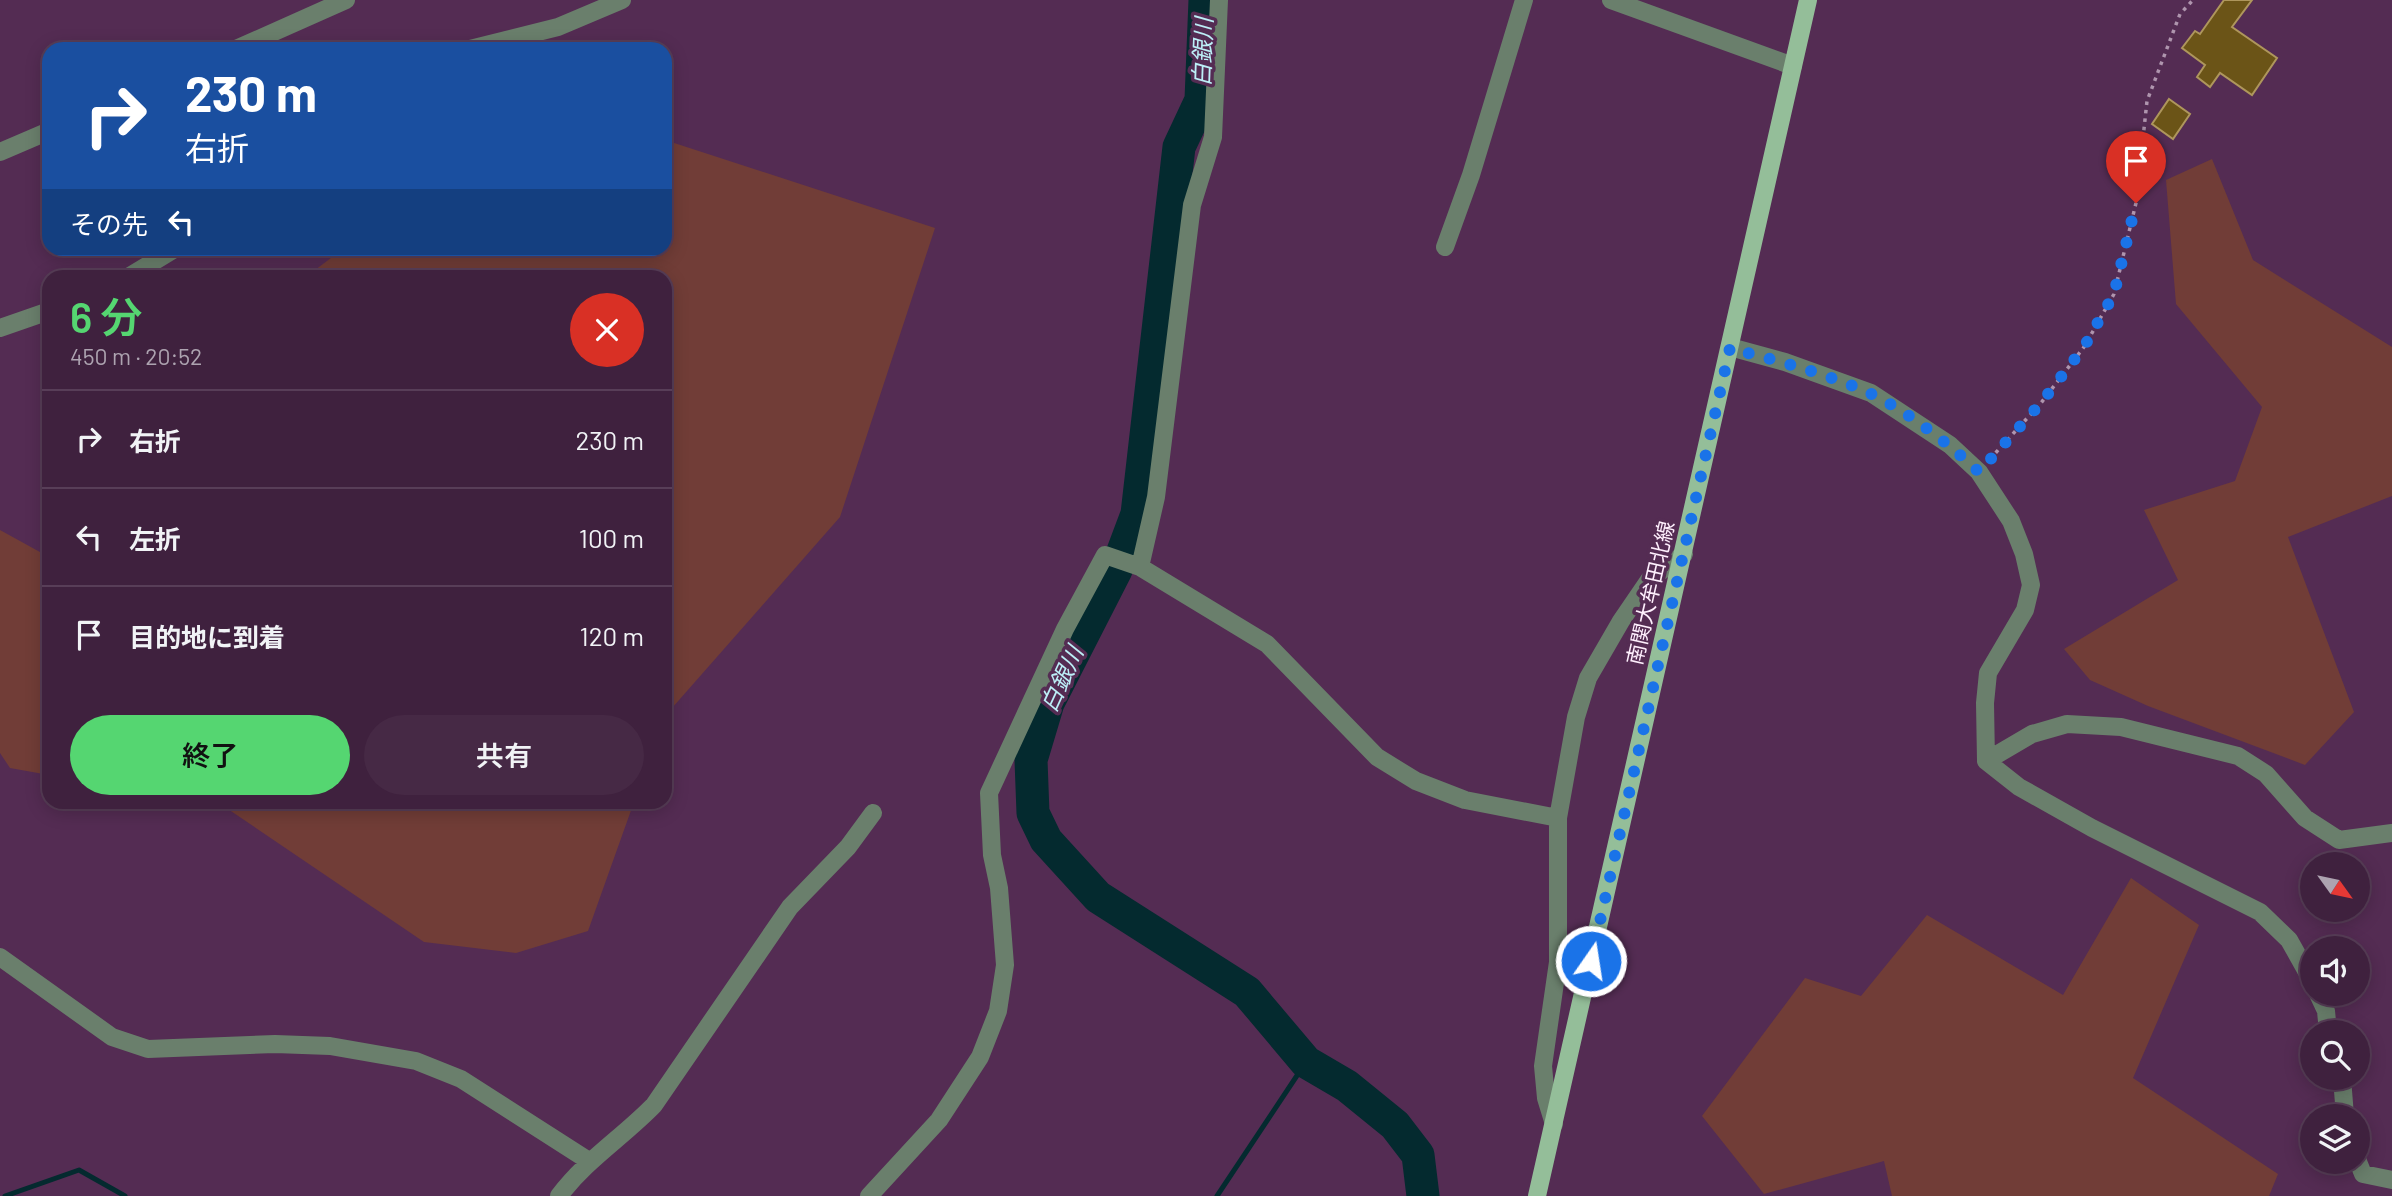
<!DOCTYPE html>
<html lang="ja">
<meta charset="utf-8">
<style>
:root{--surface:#3f213e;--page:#462945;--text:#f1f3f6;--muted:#ada3b0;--line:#583e58;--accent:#55d671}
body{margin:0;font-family:Barlow,"Noto Sans JP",sans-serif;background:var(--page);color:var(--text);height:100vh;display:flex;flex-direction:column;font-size:26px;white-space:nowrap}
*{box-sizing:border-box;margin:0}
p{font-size:23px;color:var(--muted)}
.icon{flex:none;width:38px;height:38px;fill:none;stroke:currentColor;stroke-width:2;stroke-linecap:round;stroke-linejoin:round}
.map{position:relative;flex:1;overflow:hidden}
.panel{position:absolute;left:42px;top:270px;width:630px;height:539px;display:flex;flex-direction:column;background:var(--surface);border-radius:21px;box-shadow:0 4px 18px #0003,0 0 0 2px var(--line)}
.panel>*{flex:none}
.guide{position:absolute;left:42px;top:42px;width:630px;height:214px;border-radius:21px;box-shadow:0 4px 18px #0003,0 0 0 2px var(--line);background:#1a4fa0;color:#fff;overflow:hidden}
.needle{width:46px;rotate:123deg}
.controls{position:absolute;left:2300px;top:852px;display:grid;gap:14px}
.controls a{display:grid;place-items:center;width:70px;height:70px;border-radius:50%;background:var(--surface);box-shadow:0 4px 18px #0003,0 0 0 2px var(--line);font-size:35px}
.pin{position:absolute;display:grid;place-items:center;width:60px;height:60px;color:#fff;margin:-72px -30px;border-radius:50% 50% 50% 0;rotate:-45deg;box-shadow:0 0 7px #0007}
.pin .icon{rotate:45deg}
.me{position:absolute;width:77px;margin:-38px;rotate:13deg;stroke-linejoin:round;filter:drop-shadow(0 0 5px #0008)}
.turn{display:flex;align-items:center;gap:24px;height:147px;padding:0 28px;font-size:32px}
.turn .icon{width:91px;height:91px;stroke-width:2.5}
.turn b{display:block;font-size:49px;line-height:60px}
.then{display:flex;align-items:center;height:66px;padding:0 28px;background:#0003;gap:14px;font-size:26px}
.round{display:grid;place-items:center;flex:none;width:74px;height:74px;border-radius:37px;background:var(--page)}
.summary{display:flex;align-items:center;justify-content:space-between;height:119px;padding:0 28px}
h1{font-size:42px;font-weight:600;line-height:52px;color:var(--accent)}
.button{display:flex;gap:14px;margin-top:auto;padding:14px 28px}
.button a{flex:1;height:80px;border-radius:42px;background:var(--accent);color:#111;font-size:28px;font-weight:600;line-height:80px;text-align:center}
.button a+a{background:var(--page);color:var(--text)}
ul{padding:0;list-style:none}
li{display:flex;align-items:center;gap:21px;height:98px;padding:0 28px;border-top:2px solid var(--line)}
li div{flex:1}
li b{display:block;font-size:26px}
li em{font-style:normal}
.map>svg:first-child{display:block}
.green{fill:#713d37}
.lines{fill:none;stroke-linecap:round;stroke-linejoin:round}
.stream{stroke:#042a2f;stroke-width:5}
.river{stroke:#042a2f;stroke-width:33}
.building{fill:#6b5417;stroke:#ae965c;stroke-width:2}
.path{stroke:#af95ae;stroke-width:3.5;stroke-dasharray:3.5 5;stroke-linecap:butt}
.street{stroke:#6a7f6c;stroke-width:18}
.primary{stroke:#94be99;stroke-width:18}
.route{stroke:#1a73e8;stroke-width:12;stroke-dasharray:0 21.6}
.labels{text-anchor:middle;stroke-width:7;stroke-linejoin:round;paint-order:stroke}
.street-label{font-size:21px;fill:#feeffd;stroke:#542c53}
.water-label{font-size:23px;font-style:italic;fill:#bceff7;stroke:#542c53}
</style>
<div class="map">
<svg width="2392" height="1196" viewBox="0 0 2392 1196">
<rect width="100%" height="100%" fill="#542c53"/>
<path class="green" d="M665,140L935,228L840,517L665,716V276H307L343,249L665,248Z
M2212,159L2253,260L2392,347V496L2288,537L2354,712L2305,765L2148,706L2090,680L2064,649L2178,580L2144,510L2235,481L2262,407L2176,304L2166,180Z
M0,530L49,557V775L10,768L0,753Z
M201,802H634L588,931L516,953L424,942L222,805Z
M2131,878L2199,925L2133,1078L2278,1174L2269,1196H1892L1884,1161L1764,1194L1702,1116L1805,978L1861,996L1927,915L2063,995Z"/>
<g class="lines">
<path class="stream" d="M5,1196L79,1170L125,1196
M1217,1196L1306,1062"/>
<path class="river" d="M1205,0L1201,100L1179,147L1137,514L1116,570L1048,703L1031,760L1033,813L1046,840L1098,897L1247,992L1306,1062L1347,1086L1395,1125L1418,1155L1423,1196"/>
</g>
<path class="building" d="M2224,0H2252L2232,27L2277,58L2252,95L2220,73L2210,87L2197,77L2205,65L2182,48L2195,31L2200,34Z
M2169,99L2190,114L2173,139L2152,124Z"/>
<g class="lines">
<path class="path" d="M1990,459L2041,403L2084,347L2114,294L2136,203L2147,101L2180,14L2193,0"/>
<path class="street" d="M1611,0L1793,66
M236,49L346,0
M470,49L558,27L622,0
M0,152L49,131
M1445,247L1471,175L1524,0
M130,276L176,248
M0,328L49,311
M1730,347L1785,362L1871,393L1950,445L1979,472L2011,521L2024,554L2031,585L2025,610L1988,673L1985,703L1986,761
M1140,567L1267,644L1377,757L1416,781L1465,800L1558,818
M1986,761L2032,734L2067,724L2121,727L2238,756L2266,774L2305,818L2339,840L2392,833
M1986,761L2019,787L2092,828L2260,912L2289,940L2312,981
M0,957L112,1037L148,1049L275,1044L330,1046L416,1061L461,1079L589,1161
M2318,994L2326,1011L2328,1032
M2342,1078L2345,1116
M1554,1124L1546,1098L1543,1066L1558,962V818L1576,717L1588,678L1621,621L1649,580L1684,554
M2357,1159L2363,1174L2392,1180
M559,1196C586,1160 623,1137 654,1105L790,907L848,847L873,813
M869,1196L939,1120L980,1057L998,1011L1005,965L999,888L992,855L989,793L1065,629L1105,555L1140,567L1156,497L1192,205L1213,137L1219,0"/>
<path class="primary" d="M1537,1196L1808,0"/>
</g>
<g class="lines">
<path class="route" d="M1591,961L1730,348C1777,361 1825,373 1869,393C1905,409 1950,445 1979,472L2041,403L2084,347L2114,294L2136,203"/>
</g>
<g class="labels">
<g class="street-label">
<text transform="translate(1651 593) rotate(-77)" y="7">南関大牟田北線</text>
</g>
<g class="water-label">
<text transform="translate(1203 52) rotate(-88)" y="8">白銀川</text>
<text transform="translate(1062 679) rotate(-65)" y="8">白銀川</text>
</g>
</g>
</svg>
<div class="controls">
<a><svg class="needle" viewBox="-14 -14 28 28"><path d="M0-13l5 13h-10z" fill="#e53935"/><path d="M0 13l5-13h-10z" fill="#ada3b0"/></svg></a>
<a><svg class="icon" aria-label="sound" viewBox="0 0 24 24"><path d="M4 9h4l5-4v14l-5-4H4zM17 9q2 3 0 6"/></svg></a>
<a><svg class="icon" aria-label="search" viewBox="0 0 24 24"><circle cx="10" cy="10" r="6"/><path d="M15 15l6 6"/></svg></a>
<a><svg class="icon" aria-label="layers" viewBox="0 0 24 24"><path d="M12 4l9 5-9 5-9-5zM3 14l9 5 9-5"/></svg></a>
</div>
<div class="pin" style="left:2136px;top:203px;background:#d93025"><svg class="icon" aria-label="arrive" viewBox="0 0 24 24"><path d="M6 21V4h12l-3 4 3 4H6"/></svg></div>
<svg class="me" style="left:1591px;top:961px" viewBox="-20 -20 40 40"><circle r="17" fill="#1a73e8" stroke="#fff" stroke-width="3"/><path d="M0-11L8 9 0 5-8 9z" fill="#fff"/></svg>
<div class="guide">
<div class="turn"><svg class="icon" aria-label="right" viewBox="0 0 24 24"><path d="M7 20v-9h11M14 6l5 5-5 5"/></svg><div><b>230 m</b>右折</div></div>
<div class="then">その先<svg class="icon" aria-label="left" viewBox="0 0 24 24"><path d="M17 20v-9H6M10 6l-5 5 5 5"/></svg></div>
</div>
<section class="panel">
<div class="summary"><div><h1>6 分</h1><p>450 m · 20:52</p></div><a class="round" style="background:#d93025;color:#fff"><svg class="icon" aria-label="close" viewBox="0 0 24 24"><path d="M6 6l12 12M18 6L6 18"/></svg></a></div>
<ul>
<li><svg class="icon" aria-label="right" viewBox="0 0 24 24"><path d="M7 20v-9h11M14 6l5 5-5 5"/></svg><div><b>右折</b></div><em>230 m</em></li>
<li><svg class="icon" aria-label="left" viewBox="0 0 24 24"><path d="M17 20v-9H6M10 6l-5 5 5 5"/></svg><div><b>左折</b></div><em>100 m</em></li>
<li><svg class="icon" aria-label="arrive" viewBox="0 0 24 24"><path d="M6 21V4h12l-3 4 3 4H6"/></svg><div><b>目的地に到着</b></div><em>120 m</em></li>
</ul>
<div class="button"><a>終了</a><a>共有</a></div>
</section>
</div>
